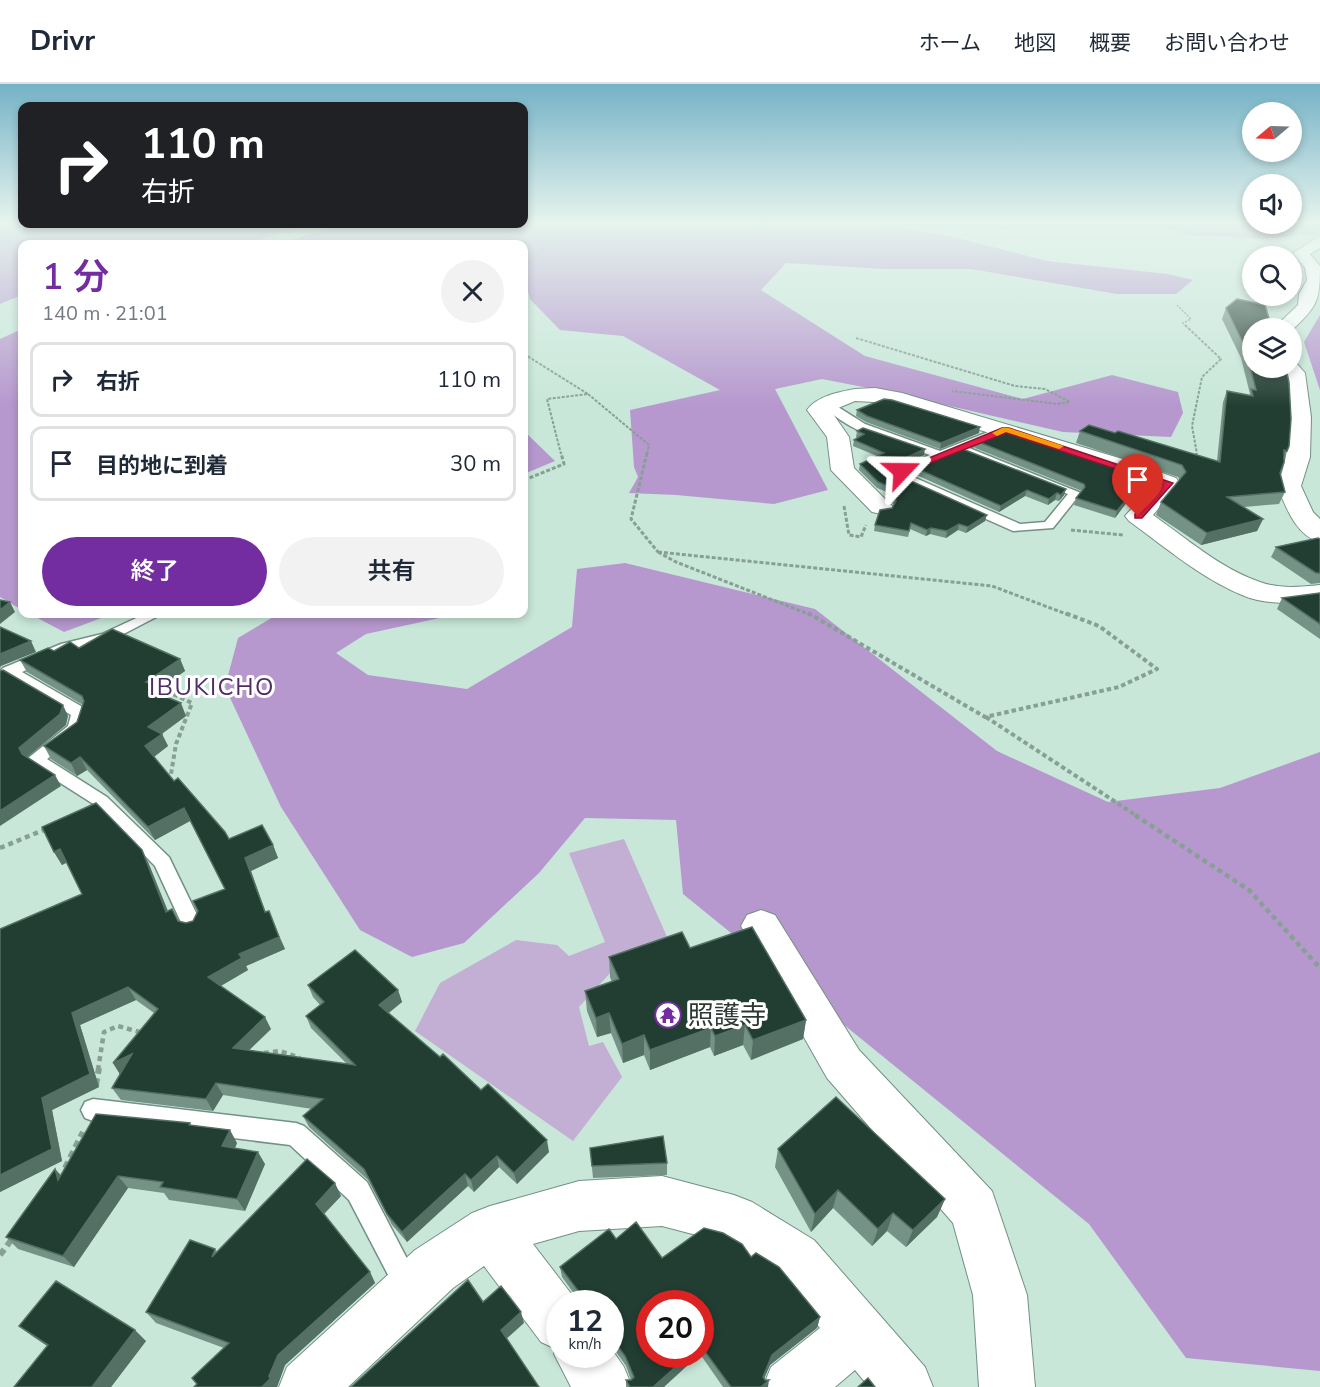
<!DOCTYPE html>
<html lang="ja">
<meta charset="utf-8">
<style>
:root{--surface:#fff;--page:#f2f2f3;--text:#1f2937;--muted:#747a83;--line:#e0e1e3;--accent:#742da0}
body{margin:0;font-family:"Nunito Sans","Noto Sans JP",sans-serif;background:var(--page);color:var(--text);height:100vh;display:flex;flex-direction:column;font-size:22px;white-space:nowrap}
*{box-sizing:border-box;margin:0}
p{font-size:20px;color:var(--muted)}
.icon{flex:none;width:33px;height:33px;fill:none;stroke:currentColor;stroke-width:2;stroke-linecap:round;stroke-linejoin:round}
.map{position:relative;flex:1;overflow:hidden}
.sheet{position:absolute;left:18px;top:156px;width:510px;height:378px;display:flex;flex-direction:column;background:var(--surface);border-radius:12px;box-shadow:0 3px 9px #0003}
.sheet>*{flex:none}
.hud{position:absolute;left:18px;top:18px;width:510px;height:126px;border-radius:12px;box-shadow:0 3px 9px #0003;background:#202124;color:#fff;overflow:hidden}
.needle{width:39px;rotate:251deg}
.tools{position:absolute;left:1242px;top:18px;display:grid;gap:12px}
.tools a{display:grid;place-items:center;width:60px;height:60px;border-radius:50%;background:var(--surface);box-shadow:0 3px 9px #0003;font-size:30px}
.speed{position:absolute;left:546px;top:1206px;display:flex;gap:12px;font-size:30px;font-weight:700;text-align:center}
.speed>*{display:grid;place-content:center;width:78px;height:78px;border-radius:50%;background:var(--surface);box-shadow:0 3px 9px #0003;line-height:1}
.speed small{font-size:15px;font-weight:400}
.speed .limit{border:9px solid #d22;background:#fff;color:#111}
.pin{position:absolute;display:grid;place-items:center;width:51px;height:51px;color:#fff;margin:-62px -26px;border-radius:50% 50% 50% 0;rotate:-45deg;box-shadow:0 0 6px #0007}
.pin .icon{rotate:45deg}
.me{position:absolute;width:66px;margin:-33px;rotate:67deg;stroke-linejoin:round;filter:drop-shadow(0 0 4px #0008)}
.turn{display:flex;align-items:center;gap:21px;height:126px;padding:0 24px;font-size:27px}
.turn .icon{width:78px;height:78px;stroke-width:2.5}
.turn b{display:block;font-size:42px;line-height:51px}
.round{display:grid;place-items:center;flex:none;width:63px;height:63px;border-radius:32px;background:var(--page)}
.summary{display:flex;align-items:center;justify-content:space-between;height:102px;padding:0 24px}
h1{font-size:36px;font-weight:600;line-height:45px;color:var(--accent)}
.action{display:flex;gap:12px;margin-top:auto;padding:12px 24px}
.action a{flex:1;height:69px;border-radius:36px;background:var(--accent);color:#fff;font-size:24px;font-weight:600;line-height:69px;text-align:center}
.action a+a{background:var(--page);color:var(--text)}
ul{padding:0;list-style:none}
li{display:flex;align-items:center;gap:18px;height:75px;margin:0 12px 9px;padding:0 12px;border:3px solid var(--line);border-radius:12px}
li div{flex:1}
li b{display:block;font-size:22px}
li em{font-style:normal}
header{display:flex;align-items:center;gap:36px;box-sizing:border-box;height:84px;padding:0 30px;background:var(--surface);border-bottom:2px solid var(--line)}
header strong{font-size:28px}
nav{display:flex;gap:33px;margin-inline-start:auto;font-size:21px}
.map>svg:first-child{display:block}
.green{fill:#c3afd3}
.forest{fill:#b698ce}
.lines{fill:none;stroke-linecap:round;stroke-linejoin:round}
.highway-tunnel{stroke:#a9c4b8;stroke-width:16;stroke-dasharray:16 8;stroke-linecap:butt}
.lane-casing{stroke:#739084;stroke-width:3}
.street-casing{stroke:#739084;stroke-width:2}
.path-far5{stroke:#879f94;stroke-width:1.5;stroke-dasharray:2 1.5;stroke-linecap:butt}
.path-far4{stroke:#879f94;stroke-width:2;stroke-dasharray:3 1.5;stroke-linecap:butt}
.path-far3{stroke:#879f94;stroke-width:3;stroke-dasharray:4 2;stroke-linecap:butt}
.path-far2{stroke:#879f94;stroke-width:4;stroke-dasharray:4.5 3;stroke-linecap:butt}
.path-far1{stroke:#879f94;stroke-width:4.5;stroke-dasharray:5 4;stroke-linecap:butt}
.path{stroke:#879f94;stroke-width:6;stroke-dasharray:7 4.5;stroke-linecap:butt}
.lane{fill:#fff;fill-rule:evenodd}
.street{fill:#fff;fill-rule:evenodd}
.wall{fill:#759286}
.shaded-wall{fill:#547064}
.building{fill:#223d32;stroke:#547064;stroke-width:1.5}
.route{fill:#e11d48;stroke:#92132f;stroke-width:1.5}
.slow{fill:#f59e0b}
.labels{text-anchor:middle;stroke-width:6;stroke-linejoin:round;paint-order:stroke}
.quarter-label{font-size:24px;letter-spacing:1.5px;fill:#4e2d66;stroke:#fff}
.near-poi-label{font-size:26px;fill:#2c3933;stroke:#fff;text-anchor:start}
</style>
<header>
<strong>Drivr</strong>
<nav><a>ホーム</a><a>地図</a><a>概要</a><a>お問い合わせ</a></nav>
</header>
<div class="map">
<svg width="1320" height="1303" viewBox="0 0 1320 1303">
<rect width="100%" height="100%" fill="#c8e7d9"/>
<path class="green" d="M624,755L671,862L622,876L579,923L589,962L603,958L622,993L573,1057L415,947L440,899L516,856L557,861L569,872L605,858L569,769Z"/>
<path class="forest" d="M0,139L22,140H308L248,160H22V211L0,220Z
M870,139L950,152L1047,177L1168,190L1193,196L1176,210H1117L971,185H885L786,179L761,206L865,272L1023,315L1112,291L1178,308L1183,329L1171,353L1063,348L889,308L822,295L775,305L828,406L774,420L676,411L629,409L638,393L634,383L630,326L720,306L623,252L560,246L530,215L524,192V160H280L341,140Z
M1145,139H1320V149L1263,155L1191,151Z
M1320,231V306L1304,258Z
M22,245V526L0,513V255Z
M524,347L555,377L524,390Z
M625,479L815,525L997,667L1108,718L1220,704L1320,668V1287L1186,1274L1089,1140L683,810L676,736L585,734L539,789L464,859L412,873L360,846L281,723L225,603L238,554L278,530H458L366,550L336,569L368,591L467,605L572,543L577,485Z
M30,530H112L64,548Z"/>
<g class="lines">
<path class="highway-tunnel" d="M1190,139L1320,144"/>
<g class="lane-casing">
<path id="lane" d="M827,316L865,340L940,367L1001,343H1009V347L969,364L1081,409L1053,444L1013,447L903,398L895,387L897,385L930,371C894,359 849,350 823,321L822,319ZM959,368L1068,410L1045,438L1020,440L911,392L908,388Z
M145,530H162L112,556L71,566L22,588L86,625L88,629L82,649L47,675L107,713L169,773L202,841L199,847L192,849L185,847L155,782L95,721L29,679L27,675L68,642L71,631L9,594L0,597V587L3,584L61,560L102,550Z
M93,1015L296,1039L304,1042L367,1098L416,1192L420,1201L416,1210L407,1214L398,1210L349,1116L290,1061L93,1037L85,1034L81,1026L85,1018Z"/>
</g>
<g class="street-casing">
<path id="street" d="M1320,152V164L1310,170L1320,182C1320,217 1317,223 1292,246L1274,244L1298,221L1299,210L1307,196L1305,184L1293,169Z
M1292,278L1297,280L1305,289L1311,333L1310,373L1301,402L1313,428L1320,435V458C1296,452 1286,423 1277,402C1293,364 1289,330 1285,290L1280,284H1292Z
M855,305L875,304L902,309L1129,377L1176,394L1180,399L1153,431C1186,454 1221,485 1260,498C1279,505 1300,503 1320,501V517C1296,520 1265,521 1242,511C1201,494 1165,463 1129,437L1125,432L1153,401L1113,387L892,319L855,317L831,327L849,353L854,384L893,423L890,428L881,430L872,428L831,386L827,353L807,326C817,312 839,308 855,305Z
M761,826L775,831L859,966L992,1107L1027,1211L1035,1303H979L973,1211L953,1139L827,994L741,842L747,831Z
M662,1092L734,1111L752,1118L814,1156L925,1283L933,1303H869L855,1286L835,1303H763L771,1283L820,1244L778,1192L723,1158L662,1142L579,1147L533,1160L579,1220H560V1270H610V1263L624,1283L632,1303H571L554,1270L556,1265L541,1258L484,1182L453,1204L348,1303H279L287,1283L415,1166L472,1129L490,1122L579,1097Z"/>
</g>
<path class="path-far5" d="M972,139L964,142L965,144H1041L1085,139
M524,188L561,139
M1177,221L1191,235L1183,239L1186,242"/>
<path class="path-far4" d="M1185,241L1221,275L1202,293L1192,342L1197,370
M856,254L1015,302L1045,305L1070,318L1058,320L952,307
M524,270L588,310L547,315L561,370
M588,310L649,361L647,370"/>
<path class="path-far3" d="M647,369L631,435L658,468
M1194,373L1197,369
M524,396L564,380L561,369
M844,422L849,451L861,453L866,441
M1071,446L1123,451
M658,468L992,502L1069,531
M658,468L676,478L811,531"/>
<path class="path-far2" d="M808,529L985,633L1119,603L1157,585L1099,542L1065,529
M160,604L192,619L176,660L171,690L166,693
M986,633L1137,732"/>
<path class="path-far1" d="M1135,731L1249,806L1320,884
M0,764L46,745
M264,969L280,967L300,974
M98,986L104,948L118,942L143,949"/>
<path class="path" d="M96,1001L99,984
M65,1084L83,1048
M0,1171L12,1155"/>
<use href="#lane" class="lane"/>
<use href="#street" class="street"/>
</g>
<path class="wall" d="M1237,215L1287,367L1284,374L1280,389L1285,408L1279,420L1244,423L1263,435L1257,447L1201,461L1156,431L1161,418L1180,396L1178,393L1076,359L1080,347L1115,349L1217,377L1223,318L1227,307L1249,312L1250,310L1241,274L1222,235L1226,224Z
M857,326L979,349L940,365L866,338L856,332Z
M857,347L924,371L897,384L902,393L985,437L966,449L958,446L946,454L930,450L926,452L910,445L908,453L874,447L875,441L894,421L886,413L887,408L877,404L859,386L860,380L877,372L853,362L854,356L858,354L856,353Z
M976,357L1152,395L1149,402L1135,417L1130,414L1115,434L1074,421L1076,414L1082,407L975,364Z
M913,383L1064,411L1059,417L1055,416L1048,421L1025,412L999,428L912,389Z
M1320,455V499L1311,500L1271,473L1276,463Z
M1320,509V555L1277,525L1282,514Z
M79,564L180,575L185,587L162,603L166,612L186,632L162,650L168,662L154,673L174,697L229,755L273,761L278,774L251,787L265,828L269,827L285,865L246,882L248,886L220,902L271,945L249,966L347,980L311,944L306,932L320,921L313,913L308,901L398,906L402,918L389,929L549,1068L517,1100L499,1083L474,1108L468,1102L407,1158L392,1141L368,1096L309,1043L303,1032L312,1025L223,1011L213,1027L121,1016L112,1004L120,990L113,979L154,929L136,916L80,941L99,1003L52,1026L62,1077L0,1108V845L82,810L67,778L62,781L54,768L148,778L168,827L178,837L186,839L193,837L225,805L190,737L155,756L87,686L77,692L51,675L44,662L77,638L83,621L27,588L20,576L54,567Z
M690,864L806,936L803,955L751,976L743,961L714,972L710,963L650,986L644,971L623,979L611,949L597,953L587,927L585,907L612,898L610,893L609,873Z
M190,1039L191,1041L237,1059L235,1064L265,1080L245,1127L169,1116L164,1109L128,1104L74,1183L18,1165L6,1153L55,1085L61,1091Z
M590,1064L667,1079V1091L593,1094Z
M778,1065L945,1115L937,1133L906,1163L887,1147L872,1162L833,1124L811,1148L775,1083Z
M341,1112L324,1130L370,1188L375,1199L285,1281L277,1303H194L224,1264L156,1239L146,1228L215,1165L217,1168Z
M616,1155L662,1174L751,1173L820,1233L817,1244L770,1281L764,1294L768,1303H723L700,1270V1220L664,1303H626V1296H631L626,1282L612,1262H610V1220H574L573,1212L575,1211L562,1193L560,1183Z
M19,1242L146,1257L111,1303H14L47,1262L32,1252Z"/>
<path class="shaded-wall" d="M980,343L979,349L940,365L941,359Z
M925,365L924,371L893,385L894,379Z
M1152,395L1149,402L1135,417L1138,410Z
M1066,405L1064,411L1059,417L1061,411Z
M1027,406L1025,412L999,428L1001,422Z
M1133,407L1130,414L1115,434L1117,427Z
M1057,409L1055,416L1048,421L1049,415Z
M987,431L985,437L966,449L968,443Z
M1263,435L1257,447L1201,461L1207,449Z
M959,440L958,446L946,454L947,447Z
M931,444L930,450L926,452L927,446Z
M10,518L15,528L0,540V526Z
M31,557L36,568L1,582L0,584V570Z
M180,575L185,587L162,603L167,615L161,620L146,598Z
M181,619L186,632L153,656L148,643Z
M63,621L68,632L66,641L25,675L28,681L19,664Z
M162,650L168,662L151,675L145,662Z
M80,673L87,686L77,692L71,679Z
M55,691L61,702L0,742V727Z
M184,724L190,737L155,756L148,743Z
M273,761L278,774L251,787L270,841L245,774Z
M60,765L68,778L62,781L54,768Z
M142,766L148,778L173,840L166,828Z
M279,853L285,865L246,882L248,886L214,906L208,893L239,870Z
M128,903L136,916L80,941L99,1003L52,1026L62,1077L0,1108V1091L42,1014L72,929Z
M398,906L402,918L383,933L379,921Z
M609,929L611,949L597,953L596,934Z
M265,933L271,945L239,976L233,964Z
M806,936L803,955L751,976L753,956Z
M745,941L743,961L714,972L715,952Z
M711,944L710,963L650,986V966Z
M644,951V971L623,979L622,960Z
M132,970L121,992L113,979Z
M216,999L223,1011L213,1027L206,1015Z
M230,1046L237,1059L230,1075L222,1062Z
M547,1056L549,1068L517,1100L514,1089Z
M258,1068L265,1080L245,1127L237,1115Z
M497,1072L499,1083L474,1108L471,1096Z
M55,1085L66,1098L58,1096Z
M465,1090L468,1102L407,1158L402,1148Z
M118,1092L128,1104L74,1183L63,1172Z
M335,1099L341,1112L322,1132L316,1120Z
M838,1106L833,1124L811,1148L815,1130Z
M945,1115L937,1133L906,1163L913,1146Z
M893,1129L887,1147L872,1162L878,1145Z
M370,1188L375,1199L285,1281L277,1303H262L269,1292L278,1271Z
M521,1228L524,1239L504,1257L501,1246Z
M820,1233L817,1244L770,1281L761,1302L763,1293L772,1271Z
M135,1246L146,1257L111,1303H92Z
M690,1270H700L664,1303H653Z
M769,1296L768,1303H761Z"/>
<path class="building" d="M1237,215L1265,221L1272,244H1252V284H1286L1289,298L1291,335L1289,362L1287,367L1284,366V378L1280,389L1285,408L1227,413L1263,435L1207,449L1161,418L1186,388L1182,381L1080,347L1089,341L1115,349L1118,347L1220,378L1227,307L1253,312L1251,305L1256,306L1245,263L1226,224Z
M884,315L892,316L980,343L941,359L867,332L857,326Z
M863,344L925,365L894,379L902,393L987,431L968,443L959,440L947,447L931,444L927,446L911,439L909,447L875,441L880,426L892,424L896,417L887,407L888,402L878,398L860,380L884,369L854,356L864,350L857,347Z
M1003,348L1152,395L1138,410L1133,407L1117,427L1076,414L1085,403L1084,400L976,357Z
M960,364L1066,405L1061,411L1057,409L1049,415L1027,406L1001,422L913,383Z
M1318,454L1320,455V489H1316L1276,463Z
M1320,509V540L1282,514Z
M0,516L10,518L0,526Z
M0,543L31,557L0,570Z
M112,545L180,575L146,598L162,603L155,608L181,619L148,643L162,650L145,662L174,697L178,694L225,748L229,755L262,741L273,761L245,774L265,828L269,827L279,853L239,870L242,874L208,893L265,933L233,964L355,981L306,932L324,918L308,901L355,866L398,906L379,921L440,973L443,970L481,1006L488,1000L547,1056L514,1089L497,1072L471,1096L465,1090L402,1148L387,1130L364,1085L303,1032L323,1015L216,999L206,1015L112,1004L132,970L113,979L158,925L128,903L72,929L90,990L42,1014L52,1065L0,1091V845L82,810L60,765L54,768L42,743L96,719L142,766L166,828L172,825L178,837L186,839L193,837L198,827L193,817L225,805L184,724L148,743L80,673L71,679L44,662L77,638L84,617L82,612L20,576L48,564L54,567L70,558L79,564Z
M3,586L63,621L60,630L19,664L22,670L55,691L0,727V587Z
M752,843L806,936L753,956L745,941L715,952L711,944L650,966L644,951L622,960L609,929L596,934L585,907L619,895L609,873L682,848L690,864Z
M836,1013L945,1115L913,1146L893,1129L878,1145L838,1106L815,1130L778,1065Z
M96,1030L190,1039L189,1041L230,1046L222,1062L258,1068L237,1115L160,1103L163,1098L118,1092L63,1172L6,1153L55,1085L58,1096Z
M663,1052L667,1079L592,1082L590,1064Z
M307,1075L335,1099L316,1120L370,1188L278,1271L269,1292L270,1295L262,1303H194L197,1300L192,1294L229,1259L146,1228L190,1156L215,1165L212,1173Z
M636,1138L662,1174L704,1144L723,1149L742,1160L751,1173L756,1169L779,1183L820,1233L772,1271L763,1293L765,1296H769L761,1303H731L700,1261V1220H650V1270H690L653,1303H630L626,1296H631L634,1293L625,1272L610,1252V1220H578L573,1212L579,1211V1208L560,1183L609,1145L616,1155Z
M468,1196L483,1218L501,1202L521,1228L501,1246L539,1303H351Z
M56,1197L135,1246L92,1303H14L48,1261L19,1242Z
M868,1294L875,1303H858Z"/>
<linearGradient id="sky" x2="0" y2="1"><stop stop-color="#75b2c6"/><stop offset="0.43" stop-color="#e6f4ee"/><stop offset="1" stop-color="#e6f4ee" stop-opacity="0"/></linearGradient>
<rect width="1320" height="322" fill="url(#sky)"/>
<path class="route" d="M1002,344H1009L1173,399L1142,434H1135V430L1162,400L1006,349L905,389L897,387Z"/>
<path class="slow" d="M1002,344H1009L1064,362L1059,365L1006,348L997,352L992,349Z"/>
<defs>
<g id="temple-ring" transform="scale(1.35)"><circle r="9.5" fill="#fff" stroke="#742da0" stroke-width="1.5"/><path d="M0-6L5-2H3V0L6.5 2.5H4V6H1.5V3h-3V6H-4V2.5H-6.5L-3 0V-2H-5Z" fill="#742da0"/></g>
</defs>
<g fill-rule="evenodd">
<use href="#temple-ring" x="668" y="931"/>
</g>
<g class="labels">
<g class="quarter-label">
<text x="212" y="611">IBUKICHO</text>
</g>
<g class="near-poi-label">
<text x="688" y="940">照護寺</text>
</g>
</g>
</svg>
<div class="tools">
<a><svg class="needle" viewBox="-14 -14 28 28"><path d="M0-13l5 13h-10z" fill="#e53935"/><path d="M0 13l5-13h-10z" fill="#747a83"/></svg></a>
<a><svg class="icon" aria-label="sound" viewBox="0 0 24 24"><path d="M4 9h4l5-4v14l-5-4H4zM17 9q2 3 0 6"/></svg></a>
<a><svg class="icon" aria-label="search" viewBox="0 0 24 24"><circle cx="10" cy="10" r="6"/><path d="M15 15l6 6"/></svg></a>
<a><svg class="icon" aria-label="layers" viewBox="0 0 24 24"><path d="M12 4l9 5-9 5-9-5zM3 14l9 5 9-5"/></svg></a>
</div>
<div class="speed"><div>12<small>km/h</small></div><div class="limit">20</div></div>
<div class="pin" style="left:1138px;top:432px;background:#d93025"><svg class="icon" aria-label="arrive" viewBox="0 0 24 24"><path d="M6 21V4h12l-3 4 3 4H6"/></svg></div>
<svg class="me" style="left:902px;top:387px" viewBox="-20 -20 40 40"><path d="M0-17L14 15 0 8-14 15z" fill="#e11d48" stroke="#fff" stroke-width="4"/></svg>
<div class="hud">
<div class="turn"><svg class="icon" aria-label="right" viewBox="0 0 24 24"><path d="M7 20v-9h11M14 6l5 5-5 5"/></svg><div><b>110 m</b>右折</div></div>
</div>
<section class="sheet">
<div class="summary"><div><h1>1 分</h1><p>140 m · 21:01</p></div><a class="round"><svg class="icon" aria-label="close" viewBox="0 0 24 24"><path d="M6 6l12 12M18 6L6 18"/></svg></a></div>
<ul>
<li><svg class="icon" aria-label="right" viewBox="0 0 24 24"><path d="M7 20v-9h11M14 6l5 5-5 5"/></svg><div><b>右折</b></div><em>110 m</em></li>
<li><svg class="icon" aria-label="arrive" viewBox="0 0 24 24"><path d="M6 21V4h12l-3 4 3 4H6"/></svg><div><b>目的地に到着</b></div><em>30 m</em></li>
</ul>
<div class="action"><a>終了</a><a>共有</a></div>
</section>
</div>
